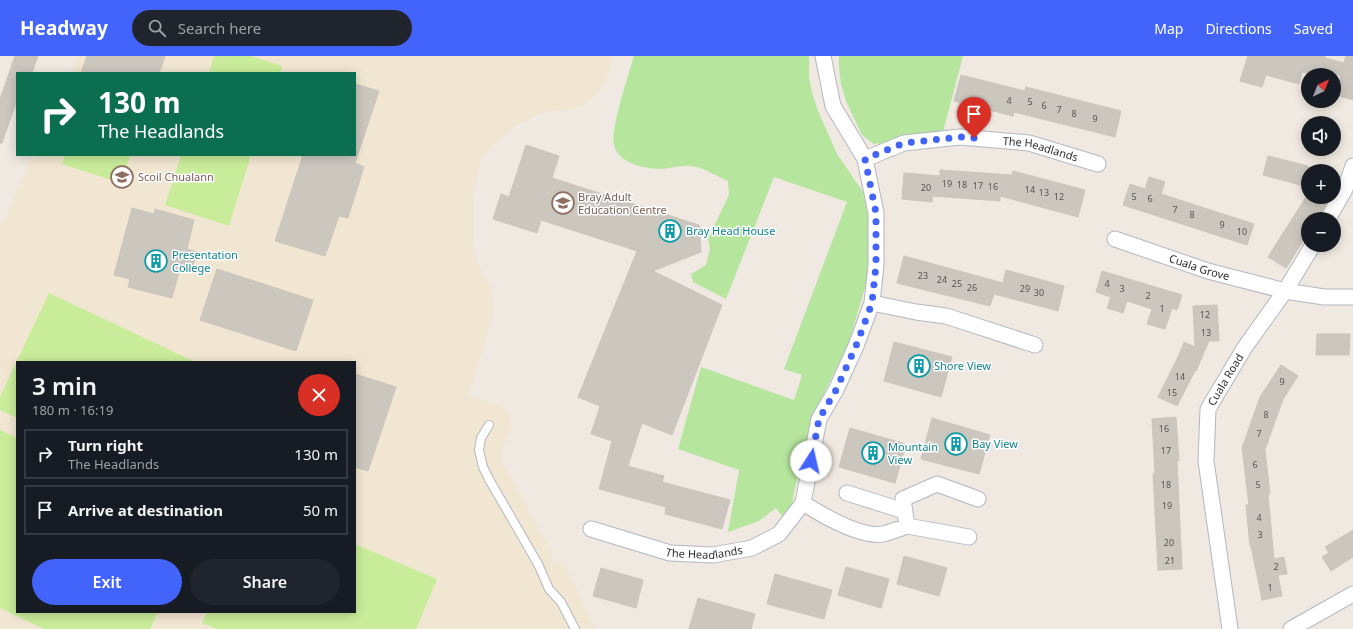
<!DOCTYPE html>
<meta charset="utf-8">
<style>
:root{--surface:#171b24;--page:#20242c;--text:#f1f3f6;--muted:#9ea1a6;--line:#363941;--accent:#4264fb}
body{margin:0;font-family:"Noto Sans",sans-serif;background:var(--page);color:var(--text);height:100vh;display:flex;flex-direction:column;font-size:15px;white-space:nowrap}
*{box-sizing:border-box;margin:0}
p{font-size:13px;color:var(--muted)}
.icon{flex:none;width:22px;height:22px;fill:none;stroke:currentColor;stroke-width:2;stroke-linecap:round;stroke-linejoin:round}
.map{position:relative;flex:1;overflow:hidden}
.side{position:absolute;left:16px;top:305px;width:340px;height:252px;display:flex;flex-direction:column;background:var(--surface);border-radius:0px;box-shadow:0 2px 10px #0003}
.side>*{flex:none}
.guide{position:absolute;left:16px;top:16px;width:340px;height:84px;border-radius:0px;box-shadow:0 2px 10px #0003;background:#0b6e4f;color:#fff;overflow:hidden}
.needle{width:26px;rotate:43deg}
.fabs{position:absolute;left:1301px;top:12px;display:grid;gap:8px}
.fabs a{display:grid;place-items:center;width:40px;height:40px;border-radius:50%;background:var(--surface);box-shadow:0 2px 10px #0003;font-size:20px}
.pin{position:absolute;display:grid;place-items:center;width:34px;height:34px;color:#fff;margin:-41px -17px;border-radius:50% 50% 50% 0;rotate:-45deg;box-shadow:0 0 4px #0007}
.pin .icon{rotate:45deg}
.me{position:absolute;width:44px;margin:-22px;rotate:10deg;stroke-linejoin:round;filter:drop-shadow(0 0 3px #0008)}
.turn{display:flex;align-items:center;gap:14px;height:84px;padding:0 16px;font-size:18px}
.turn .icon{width:52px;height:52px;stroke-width:2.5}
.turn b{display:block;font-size:28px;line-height:34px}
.round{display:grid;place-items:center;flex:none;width:42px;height:42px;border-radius:21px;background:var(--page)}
.head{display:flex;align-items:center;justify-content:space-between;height:68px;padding:0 16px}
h1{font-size:24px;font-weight:600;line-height:30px}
.primary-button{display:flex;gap:8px;margin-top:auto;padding:8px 16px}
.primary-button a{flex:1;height:46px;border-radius:24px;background:var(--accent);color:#fff;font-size:16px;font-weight:600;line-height:46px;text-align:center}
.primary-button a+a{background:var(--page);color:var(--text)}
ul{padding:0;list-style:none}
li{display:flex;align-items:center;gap:12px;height:50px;margin:0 8px 6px;padding:0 8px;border:2px solid var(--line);border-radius:0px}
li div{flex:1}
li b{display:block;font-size:15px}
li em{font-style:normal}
header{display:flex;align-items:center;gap:24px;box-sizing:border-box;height:56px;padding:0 20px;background:var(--accent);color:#fff}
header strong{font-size:19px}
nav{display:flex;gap:22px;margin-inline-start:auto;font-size:14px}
.search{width:280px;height:36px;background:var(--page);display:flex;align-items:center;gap:10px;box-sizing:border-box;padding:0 14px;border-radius:22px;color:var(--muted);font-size:15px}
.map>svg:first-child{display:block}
.education{fill:#f0e6d1;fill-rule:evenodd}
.green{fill:#b6e59e}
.pitch{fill:#c9ec9a}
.building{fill:#cbc7bf;stroke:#cbc5ba}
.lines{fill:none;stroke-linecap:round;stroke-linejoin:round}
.lane-casing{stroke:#b4b7c1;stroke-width:10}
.street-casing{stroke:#b4b7c1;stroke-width:17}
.lane{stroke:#fff;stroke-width:8}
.street{stroke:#fff;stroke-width:15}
.route{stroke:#4264fb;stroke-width:7;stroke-dasharray:0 12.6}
.labels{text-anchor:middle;stroke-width:3;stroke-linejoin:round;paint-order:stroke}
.number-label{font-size:9px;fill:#555452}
.street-label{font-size:11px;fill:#2e2e2e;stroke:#fff}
.education-label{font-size:11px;fill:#785e54;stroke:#fff;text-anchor:start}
.culture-label{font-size:11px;fill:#0d838f;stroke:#fff;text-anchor:start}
</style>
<header>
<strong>Headway</strong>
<div class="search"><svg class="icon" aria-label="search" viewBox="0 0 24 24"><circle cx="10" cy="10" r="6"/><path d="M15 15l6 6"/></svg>Search here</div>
<nav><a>Map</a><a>Directions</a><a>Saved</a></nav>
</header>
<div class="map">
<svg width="1353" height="573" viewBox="0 0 1353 573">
<rect width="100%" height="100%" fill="#efe9e1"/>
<path class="education" d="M78,0H613L605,27L591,44L574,53L544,56L512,72L482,100L473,139V188L477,206L492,233L494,257L469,340L498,348L507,354L510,360L512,370L502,395L503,407L551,494L554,508L564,505L595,573H0V170L6,160L31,102L34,103L36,99H355V17H71ZM17,306H355V556H17Z"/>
<path class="green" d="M634,0H809V22L812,36L818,55L837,98L863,136L870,170L867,225L849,286L814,358L794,436L792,450L783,461L776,452L759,465L728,476L739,414L678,393L701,311L794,344L802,319L784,313L847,146L774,121L726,243L693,226L691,218L706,209L710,193L708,183L729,139L728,125C717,120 702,111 691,110C681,109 672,112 663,113C647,113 618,108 614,89C610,74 629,17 634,0Z
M839,0H963L943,76L894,86L874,88L862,79L846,45L841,28L839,13Z"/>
<path class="pitch" d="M214,0H251L282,10L280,17H209Z
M65,99H130L121,127L62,108Z
M181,99H251L229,170L165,149Z
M49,237L195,306H17V362L0,354V341Z
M0,374L17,382V556H158L150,573H44L0,552Z
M355,488L437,523L416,573H217L202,567L207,556H355Z"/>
<path class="building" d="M15,0H38L32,17H17V44L2,87H0V43Z
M87,0H165L159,17H81Z
M1248,0H1325V2L1344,7L1346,0H1353V44L1336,39L1341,19H1314L1302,16L1299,28L1266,19L1262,31L1240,25Z
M961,19L1025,35L1026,31L1121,55L1115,81L1014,56L1013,60L954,45Z
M355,28L379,35L355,107L364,111L348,162L339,160L325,200L275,185L303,99H355Z
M526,89L559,100L552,122L699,169L701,196L653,215L722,249L672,379L642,367L628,410L664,420L662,426L730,444L722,473L665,458L666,451L599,433L612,385L591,378L600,350L578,341L637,195L541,164L537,177L493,163L501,138L509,141Z
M1268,100L1308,110V131L1263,119Z
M940,114L1012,119L1013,115L1085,134L1078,161L1000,140V145L933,140L932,146L902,143L904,117L940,120Z
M1149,121L1165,126L1161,138L1254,168L1247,189L1123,149L1130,128L1145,133Z
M1306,141H1319L1327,146L1317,163H1308V177L1286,212L1268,201Z
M132,152L154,158L155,153L194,164L187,193L197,196L191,216L180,213L172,242L128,231L130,223L114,219Z
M904,200L1003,227L1006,214L1064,230L1058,255L994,238L990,250L897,227Z
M217,213L313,244L296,295L200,264Z
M1102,215L1182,239L1177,254L1172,252L1165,273L1147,268L1152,253L1127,245L1123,257L1107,252L1111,241L1096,236Z
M1217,249L1219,285H1209L1196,315V313L1177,350L1158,341L1179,299L1184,286L1195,291L1193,250Z
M1317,278H1350L1349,299H1316Z
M894,286L952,301L941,341L884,325Z
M1281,309L1298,320L1283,343L1265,394L1270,438H1268L1274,503L1284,501L1287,518L1278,519L1282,540L1262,544L1251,490H1250L1246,449H1249L1242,392L1260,341Z
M355,318L396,331L368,415L355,411Z
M1176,361L1179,405H1177L1182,513L1158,514L1153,418H1155L1152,363Z
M932,362L990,379L979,418L921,403Z
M850,372L906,388L895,427L839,411Z
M1353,474V501L1331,515L1322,501L1329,497L1325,491Z
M904,500L947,512L939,540L897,528Z
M846,511L889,523L881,552L838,539Z
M601,512L643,524L636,552L593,540Z
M775,518L832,534L824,563L767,548Z
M698,542L755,558L751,573H689Z"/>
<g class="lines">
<g class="lane-casing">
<path id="lane" d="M489,369L481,382L479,394L483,411L490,425L538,508L549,533L561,546L575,573"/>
</g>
<g class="street-casing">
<g id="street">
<path d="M823,0L833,50L865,103L876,157V209L872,247L856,290L836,334L819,363L803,447C822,459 860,482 883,478C891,476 899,473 907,470L903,443L937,428L978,443"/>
<path id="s1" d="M865,103L904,87L960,81L1029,87L1098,108"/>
<path d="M1328,163L1345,133L1353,110"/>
<path id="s2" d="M1115,183L1208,215L1285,235L1324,241H1353"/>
<path d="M872,247L916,256L946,260L1035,289"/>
<path d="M847,437L904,455"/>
<path d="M907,470L969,481"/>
<path id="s3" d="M591,473L670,497L713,499L752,492L779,478L803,447"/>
<path id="s4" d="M1230,573L1206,405L1208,353L1245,291L1285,235L1313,189"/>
<path d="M1291,573L1353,538"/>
</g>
</g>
<use href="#lane" class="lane"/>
<use href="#street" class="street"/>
</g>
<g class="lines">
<path class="route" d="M811,405L819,363L836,334L856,290L872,247L876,209V157L865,103L904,87L960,81L974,82"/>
</g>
<defs>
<g id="school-ring" transform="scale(1.15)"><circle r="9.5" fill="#fff" stroke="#8d6e63" stroke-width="1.5"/><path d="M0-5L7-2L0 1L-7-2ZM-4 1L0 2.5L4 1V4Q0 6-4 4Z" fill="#8d6e63"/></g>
<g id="university-ring" transform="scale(1.15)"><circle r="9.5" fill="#fff" stroke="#8d6e63" stroke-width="1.5"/><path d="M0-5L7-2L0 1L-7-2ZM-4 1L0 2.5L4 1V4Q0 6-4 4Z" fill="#8d6e63"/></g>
<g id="building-ring" transform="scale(1.15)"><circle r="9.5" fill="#fff" stroke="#0f9aa8" stroke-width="1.5"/><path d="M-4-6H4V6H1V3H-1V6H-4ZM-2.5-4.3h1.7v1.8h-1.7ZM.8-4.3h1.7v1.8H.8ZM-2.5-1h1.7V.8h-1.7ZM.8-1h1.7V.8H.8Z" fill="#0f9aa8"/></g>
</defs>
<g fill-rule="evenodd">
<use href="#school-ring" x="122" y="121"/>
<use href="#university-ring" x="563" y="147"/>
<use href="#building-ring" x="670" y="175"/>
<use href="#building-ring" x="156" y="205"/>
<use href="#building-ring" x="919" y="310"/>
<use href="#building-ring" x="956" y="388"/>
<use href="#building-ring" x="873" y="397"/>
</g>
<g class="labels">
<g class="number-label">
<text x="1009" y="48">4</text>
<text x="1030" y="49">5</text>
<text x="1044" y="53">6</text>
<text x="1059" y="57">7</text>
<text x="1074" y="61">8</text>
<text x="1095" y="66">9</text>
<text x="947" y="131">19</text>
<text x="962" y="132">18</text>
<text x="978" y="133">17</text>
<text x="993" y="134">16</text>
<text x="926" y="135">20</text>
<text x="1030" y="137">14</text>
<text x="1044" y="140">13</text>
<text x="1059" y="144">12</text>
<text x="1134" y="144">5</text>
<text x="1150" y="146">6</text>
<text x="1175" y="157">7</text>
<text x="1192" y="162">8</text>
<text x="1222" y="172">9</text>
<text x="1242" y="179">10</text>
<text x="923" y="223">23</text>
<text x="942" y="227">24</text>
<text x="957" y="231">25</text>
<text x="1107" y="231">4</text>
<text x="972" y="235">26</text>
<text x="1025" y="236">29</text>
<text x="1122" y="236">3</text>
<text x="1039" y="240">30</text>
<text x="1148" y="243">2</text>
<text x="1162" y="256">1</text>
<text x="1205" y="262">12</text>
<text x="1206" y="280">13</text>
<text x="1180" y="324">14</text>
<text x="1282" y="329">9</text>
<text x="1172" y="340">15</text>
<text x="1266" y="362">8</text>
<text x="1164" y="376">16</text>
<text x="1259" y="381">7</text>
<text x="1166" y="398">17</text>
<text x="1255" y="412">6</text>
<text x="1166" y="432">18</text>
<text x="1258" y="432">5</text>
<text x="1167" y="453">19</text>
<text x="1259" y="465">4</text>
<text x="1260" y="482">3</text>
<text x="1169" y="490">20</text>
<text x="1170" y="508">21</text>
<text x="1276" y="514">2</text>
<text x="1270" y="535">1</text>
</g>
<g class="street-label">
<text dy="4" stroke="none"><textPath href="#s1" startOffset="180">The Headlands</textPath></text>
<text dy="4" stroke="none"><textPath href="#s2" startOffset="89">Cuala Grove</textPath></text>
<text dy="4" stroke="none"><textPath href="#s4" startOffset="256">Cuala Road</textPath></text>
<text dy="4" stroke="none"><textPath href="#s3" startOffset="117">The Headlands</textPath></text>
</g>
<g class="education-label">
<text x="138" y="125">Scoil Chualann</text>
<text x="578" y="145">Bray Adult<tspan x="578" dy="13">Education Centre</tspan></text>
</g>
<g class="culture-label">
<text x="686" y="179">Bray Head House</text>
<text x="172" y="203">Presentation<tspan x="172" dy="13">College</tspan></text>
<text x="934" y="314">Shore View</text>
<text x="972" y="392">Bay View</text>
<text x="888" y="395">Mountain<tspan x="888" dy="13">View</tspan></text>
</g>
</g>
</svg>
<div class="fabs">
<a><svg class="needle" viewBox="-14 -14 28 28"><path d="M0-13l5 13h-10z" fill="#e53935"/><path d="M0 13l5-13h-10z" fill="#9ea1a6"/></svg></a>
<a><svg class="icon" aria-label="sound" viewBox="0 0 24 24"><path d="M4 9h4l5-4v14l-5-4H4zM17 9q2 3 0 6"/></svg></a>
<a>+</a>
<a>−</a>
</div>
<div class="pin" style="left:974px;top:82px;background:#d93025"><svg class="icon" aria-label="arrive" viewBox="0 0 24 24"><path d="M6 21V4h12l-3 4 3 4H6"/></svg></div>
<svg class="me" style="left:811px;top:405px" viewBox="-20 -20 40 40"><circle r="19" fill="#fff"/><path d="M0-13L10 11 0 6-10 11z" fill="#4264fb"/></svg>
<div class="guide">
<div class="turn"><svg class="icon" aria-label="right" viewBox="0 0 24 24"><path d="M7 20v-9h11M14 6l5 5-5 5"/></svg><div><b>130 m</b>The Headlands</div></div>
</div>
<section class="side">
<div class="head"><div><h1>3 min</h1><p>180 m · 16:19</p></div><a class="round" style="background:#d93025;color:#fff"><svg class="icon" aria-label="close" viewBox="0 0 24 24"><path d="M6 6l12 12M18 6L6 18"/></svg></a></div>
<ul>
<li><svg class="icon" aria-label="right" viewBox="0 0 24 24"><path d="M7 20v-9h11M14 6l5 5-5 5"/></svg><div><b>Turn right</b><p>The Headlands</p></div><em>130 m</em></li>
<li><svg class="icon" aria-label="arrive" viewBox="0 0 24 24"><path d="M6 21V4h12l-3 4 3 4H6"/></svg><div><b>Arrive at destination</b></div><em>50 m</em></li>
</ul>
<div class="primary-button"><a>Exit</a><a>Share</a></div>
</section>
</div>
